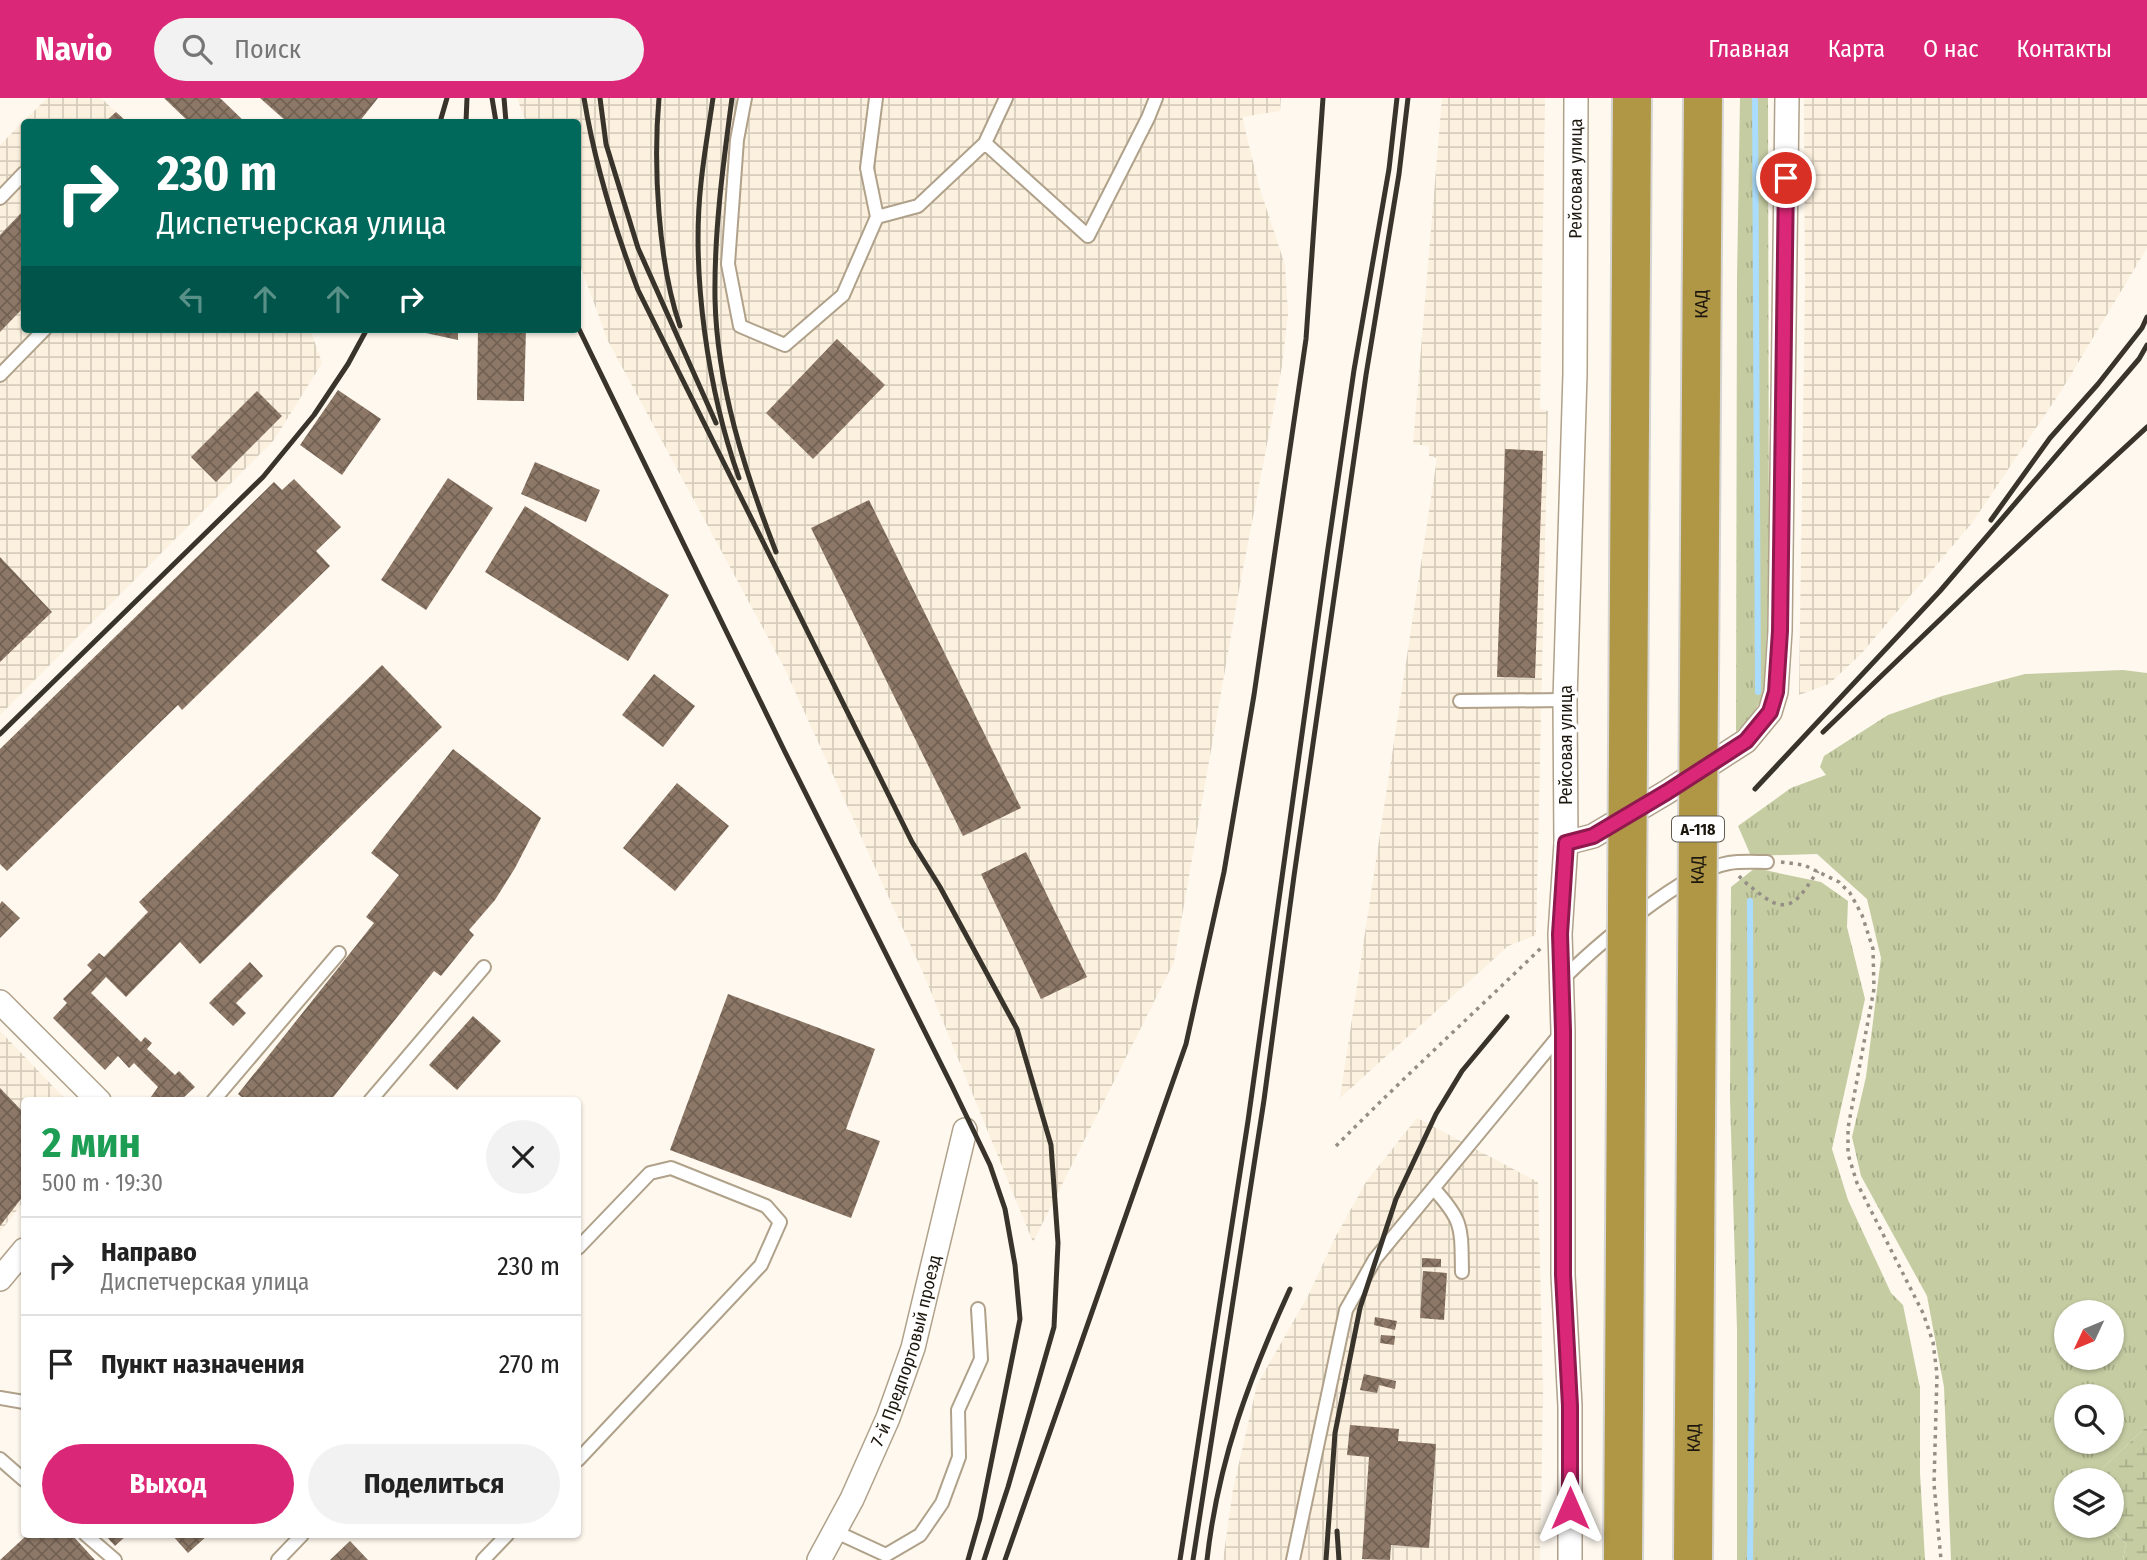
<!DOCTYPE html>
<html lang="ru">
<meta charset="utf-8">
<style>
:root{--surface:#fff;--page:#f2f2f2;--text:#222;--muted:#767676;--line:#e0e0e0;--accent:#db2777}
body{margin:0;font-family:"Fira Sans Condensed",sans-serif;background:var(--page);color:var(--text);height:100vh;display:flex;flex-direction:column;font-size:26px;white-space:nowrap}
*{box-sizing:border-box;margin:0}
p{font-size:23px;color:var(--muted)}
.icon{flex:none;width:38px;height:38px;fill:none;stroke:currentColor;stroke-width:2;stroke-linecap:round;stroke-linejoin:round}
.map{position:relative;flex:1;overflow:hidden}
.panel{position:absolute;left:21px;top:999px;width:560px;height:441px;display:flex;flex-direction:column;background:var(--surface);border-radius:7px;box-shadow:0 2px 5px #0004}
.panel>*{flex:none}
.guide{position:absolute;left:21px;top:21px;width:560px;height:214px;border-radius:7px;box-shadow:0 2px 5px #0004;background:#00695c;color:#fff;overflow:hidden}
.needle{width:46px;rotate:226deg}
.buttons{position:absolute;left:2054px;top:1202px;display:grid;gap:14px}
.buttons a{display:grid;place-items:center;width:70px;height:70px;border-radius:50%;background:var(--surface);box-shadow:0 2px 5px #0004;font-size:35px}
.pin{position:absolute;display:grid;place-items:center;width:60px;height:60px;color:#fff;margin:-30px;border:4px solid #fff;border-radius:50%;box-shadow:0 2px 7px #0007}
.me{position:absolute;width:77px;margin:-38px;rotate:0deg;stroke-linejoin:round;filter:drop-shadow(0 0 5px #0008)}
.turn{display:flex;align-items:center;gap:24px;height:147px;padding:0 21px;font-size:32px}
.turn .icon{width:91px;height:91px;stroke-width:2.5}
.turn b{display:block;font-size:49px;line-height:60px}
.lanes{display:flex;align-items:center;height:66px;padding:0 21px;background:#0003;justify-content:center;gap:35px;direction:ltr}
.lanes .off{opacity:.35}
.round{display:grid;place-items:center;flex:none;width:74px;height:74px;border-radius:37px;background:var(--page)}
.summary{display:flex;align-items:center;justify-content:space-between;height:119px;padding:0 21px}
h1{font-size:42px;font-weight:700;line-height:52px;color:#1e9e55}
.action{display:flex;gap:14px;margin-top:auto;padding:14px 21px}
.action a{flex:1;height:80px;border-radius:42px;background:var(--accent);color:#fff;font-size:28px;font-weight:700;line-height:80px;text-align:center}
.action a+a{background:var(--page);color:var(--text)}
ul{padding:0;list-style:none}
li{display:flex;align-items:center;gap:21px;height:98px;padding:0 21px;border-top:2px solid var(--line)}
li div{flex:1}
li b{display:block;font-size:26px}
li em{font-style:normal}
header{display:flex;align-items:center;gap:42px;box-sizing:border-box;height:98px;padding:0 35px;background:var(--accent);color:#fff}
header strong{font-size:33px}
nav{display:flex;gap:38px;margin-inline-start:auto;font-size:24px}
.search{width:490px;height:63px;background:var(--page);display:flex;align-items:center;gap:18px;box-sizing:border-box;padding:0 24px;border-radius:38px;color:var(--muted);font-size:26px}
.map>svg:first-child{display:block}
.industrial{fill:url(#industrial-grid)}
.grass{fill:url(#grass-tufts);fill-rule:evenodd}
.wetland{fill:url(#wetland-marsh)}
.lines{fill:none;stroke-linecap:round;stroke-linejoin:round}
.stream{stroke:#aadcfd;stroke-width:6}
.building{fill:url(#building-cross-hatch)}
.service-casing{stroke:#b0a18a;stroke-width:16}
.minor-casing{stroke:#b0a18a;stroke-width:26}
.path{stroke:#948e85;stroke-width:3.5;stroke-dasharray:3.5 5;stroke-linecap:butt}
.service{stroke:#fff;stroke-width:12}
.minor{stroke:#fff;stroke-width:23}
.rail{stroke:#39342b;stroke-width:5}
.motorway-bridge-casing{stroke:#d6d5d4;stroke-width:42;stroke-linecap:butt}
.motorway-bridge{stroke:#af9746;stroke-width:38}
.route-casing{stroke:#8e194d;stroke-width:18}
.route{stroke:#db2777;stroke-width:12}
.labels{text-anchor:middle;stroke-width:7;stroke-linejoin:round;paint-order:stroke}
.shield{fill:#fff;stroke:#605d56;stroke-width:2}
.shield-label{font-size:16px;font-weight:bold;fill:#1c170e}
.street-label{font-size:18px;fill:#1c170e;stroke:#fff}
</style>
<header>
<strong>Navio</strong>
<div class="search"><svg class="icon" aria-label="search" viewBox="0 0 24 24"><circle cx="10" cy="10" r="6"/><path d="M15 15l6 6"/></svg>Поиск</div>
<nav><a>Главная</a><a>Карта</a><a>О нас</a><a>Контакты</a></nav>
</header>
<div class="map">
<svg width="2147" height="1462" viewBox="0 0 2147 1462">
<defs>
<pattern id="industrial-grid" width="8" height="8" patternUnits="userSpaceOnUse" patternTransform="scale(1.75)"><rect width="8" height="8" fill="#fcf0de"/><path d="M0 4h8M4 0v8" fill="none" stroke="#d7cdbd"/></pattern>
<pattern id="grass-tufts" width="24" height="20" patternUnits="userSpaceOnUse" patternTransform="scale(1.75)"><rect width="24" height="20" fill="#c5cca2"/><path d="M3 7l-1-3M5 7V3M7 7l1-3M15 17l-1-3M17 17v-4M19 17l1-3" fill="none" stroke="#a9ae8a"/></pattern>
<pattern id="wetland-marsh" width="20" height="14" patternUnits="userSpaceOnUse" patternTransform="scale(1.75)"><rect width="20" height="14" fill="#c5cca2"/><path d="M1 5h8M5 5V1M11 12h8M15 12V8" fill="none" stroke="#a9ae8a"/></pattern>
<pattern id="building-cross-hatch" width="8" height="8" patternUnits="userSpaceOnUse" patternTransform="scale(1.75)"><rect width="8" height="8" fill="#8d7867"/><path d="M0 0l8 8M0 8l8-8" fill="none" stroke="#726153"/></pattern>
</defs>
<rect width="100%" height="100%" fill="#fef8ee"/>
<path class="industrial" d="M47,0H101L127,24H24V231H310L322,265L274,342L0,617V47Z
M517,0H1281L1280,13L1242,19L1259,88L1285,167L1288,216L1282,268L1239,492L1174,864L1033,1144L924,877L784,569L608,243L578,162V24H526Z
M1442,0H1545L1540,311L1548,313L1536,837L1508,848L1340,1000L1437,360L1429,358V348L1413,346Z
M1804,0H2147V150L2061,293L1972,425L1861,556L1829,586L1799,597L1805,189Z
M0,933L67,1003H24V1103L0,1134Z
M1417,1020L1538,1084L1543,1293L1540,1462H1223L1233,1391L1257,1287L1308,1198L1336,1138L1366,1084Z"/>
<path class="grass" d="M1740,0H1768L1769,495L1764,594C1758,611 1749,622 1736,634L1737,181Z
M2123,572L2147,575V1328L2090,1382H2067V1428H2108L2126,1446L2123,1462H1951L1944,1289L1927,1198L1861,1078L1852,1039L1866,979L1881,860L1867,801L1817,756L1751,758L1738,728L1791,690L1826,677L1820,669L1824,658L1888,617L1942,598L2025,576ZM2067,1214H2112V1260H2067ZM2067,1298H2112V1344H2067Z
M1755,770L1821,784L1848,803L1847,829L1865,901L1832,1051L1848,1102L1891,1195L1903,1207L1920,1290V1375L1925,1462H1737V1231L1730,1001L1731,789Z"/>
<path class="wetland" d="M2147,1328V1462H2123L2126,1446L2108,1428H2112V1382H2090Z"/>
<g class="lines">
<path class="stream" d="M1755,0L1758,594
M1750,1462L1752,1273L1750,803"/>
</g>
<path class="building" d="M164,0H220L245,24H189Z
M260,0H378L359,24H287Z
M116,14L127,24H105Z
M24,112V209L0,234V137Z
M412,231H458V242L412,232Z
M478,231H526L524,303L477,302Z
M837,241L885,287L813,361L766,315Z
M338,292L381,321L342,377L300,347Z
M257,293L282,318L216,384L191,359Z
M1505,351L1543,353L1535,580L1497,579Z
M535,364L600,392L586,424L521,396Z
M448,380L493,410L426,512L381,482Z
M294,381L341,429L316,453L330,468L182,612L178,607L7,773L0,766V651L274,384L282,392Z
M869,402L1021,710L963,738L811,430Z
M525,408L669,497L628,563L485,474Z
M0,459L52,514L0,564Z
M382,567L442,629L200,866L180,844L126,899L106,879L91,895L141,944L145,939L152,945L147,951L175,977L179,973L195,989L180,1003H148L158,989L134,965L129,970L118,958L105,972L53,920L67,905L63,901L92,872L87,867L99,855L104,859L148,814L139,804Z
M654,576L695,608L663,649L622,617Z
M453,651L541,720L515,770L495,802L469,832L474,837L441,878L434,873L330,1003H246L238,996L374,825L366,819L399,777L371,755Z
M677,685L729,728L675,793L623,750Z
M1026,754L1087,879L1041,901L981,776Z
M2,803L20,820L0,840V806Z
M250,864L263,878L236,905L246,915L233,928L209,905Z
M728,896L875,951L846,1031L880,1043L851,1120L670,1052Z
M473,918L501,943L457,992L429,967Z
M0,990L24,1015V1097L0,1128Z
M1422,1160L1441,1161V1169H1422Z
M1423,1173L1447,1175L1444,1222L1420,1220Z
M1375,1219L1397,1223L1395,1232L1374,1227Z
M1381,1237L1395,1238L1394,1247L1380,1245Z
M1364,1276L1396,1283L1395,1291L1379,1287L1377,1295L1360,1292Z
M1350,1327L1399,1331L1398,1343L1436,1346L1429,1450L1391,1447L1390,1462L1362,1461L1369,1359L1347,1357Z
M27,1437H72L95,1462H0Z
M105,1437H127L115,1448Z
M172,1437H208L188,1455Z
M350,1443L368,1462H330Z"/>
<g class="lines">
<g class="service-casing">
<path id="service" d="M745,0L737,42L728,166L740,228L785,247L843,197L877,119L867,70L876,0
M985,45L1006,0
M0,100L24,75
M877,119L918,108L985,45L1088,138L1148,20L1156,0
M0,277L45,231
M1460,603L1565,602
M1561,883C1593,850 1685,772 1729,765C1741,763 1754,764 1767,764
M213,1003L339,855
M370,1003L484,869
M1434,1091C1464,1124 1461,1130 1462,1174
M578,1150L650,1075L671,1070L766,1108L780,1124L761,1167L578,1362
M0,1300L24,1304
M0,1361L24,1382
M834,1433L886,1457L920,1437L942,1405L959,1359L958,1312L981,1261L978,1211
M86,1437L115,1462
M278,1462L302,1437
M483,1462L507,1437
M1293,1462L1346,1212L1375,1161L1562,934"/>
</g>
<g class="minor-casing">
<g id="minor">
<path d="M1566,745L1593,738L1667,694L1746,643L1770,614L1776,594L1780,533L1787,0"/>
<path d="M0,904L99,1003"/>
<path d="M0,1181L24,1152"/>
<path id="s1" d="M819,1462L852,1401L888,1320L913,1250L965,1032"/>
<path id="s2" d="M1570,1462V1308L1563,1177V933L1560,836L1566,745L1565,602L1575,276L1576,0"/>
</g>
</g>
<path class="path" d="M1781,764L1804,767L1839,784L1850,795L1862,817L1873,851L1874,891L1848,1030V1056L1857,1085L1923,1215L1933,1244L1937,1276L1934,1386L1941,1462
M1739,778C1746,786 1755,792 1764,799C1793,820 1802,794 1818,773
M1336,1048C1403,980 1473,916 1541,850"/>
<use href="#service" class="service"/>
<use href="#minor" class="minor"/>
<path class="rail" d="M492,0L496,24
M504,0L506,24
M584,0C595,67 614,129 638,192L912,744L940,789L1017,931L1051,1047L1058,1145L1054,1229L1008,1389L984,1462
M600,0L606,46L638,150L716,325
M659,0C653,66 658,165 680,228
M713,0C709,28 704,56 701,85C691,176 708,293 739,380
M732,0C723,67 714,134 715,201C717,288 745,374 776,454
M440,24L447,0
M466,24L467,0
M578,229L785,654L952,988L990,1067L1005,1111L1015,1167L1020,1221L980,1420L968,1462
M1991,422L2050,340L2098,286L2142,230L2147,219
M1823,634L1977,486L2147,329
M0,636L263,379L314,317L348,266L367,231
M1755,691L1940,493L2139,261L2147,247
M1337,1433L1339,1462
M1005,1462L1186,946L1224,774L1254,597L1306,241L1323,0
M1180,1462L1248,1023L1327,457L1354,272L1389,71L1397,0
M1193,1462L1264,1002L1294,778L1366,277L1399,76L1408,0
M1207,1462C1218,1363 1249,1281 1290,1191
M1326,1462L1335,1335L1360,1210L1396,1101L1436,1016L1462,973L1507,919"/>
<g class="motorway-bridge-casing">
<g id="motorway-bridge">
<path d="M1623,1462L1632,0"/>
<path id="s3" d="M1693,1462L1703,0"/>
</g>
</g>
<use href="#motorway-bridge" class="motorway-bridge"/>
</g>
<g class="lines">
<g class="route-casing">
<path id="route" d="M1570,1410V1308L1563,1177V933L1560,836L1566,745L1593,738L1667,694L1746,643L1770,614L1776,594L1780,533L1786,80"/>
</g>
<use href="#route" class="route"/>
</g>
<g class="labels">
<rect class="shield" x="1672" y="718.5" width="52" height="25" rx="5"/>
<g class="shield-label">
<text x="1698" y="737">А-118</text>
</g>
<g class="street-label">
<text dy="6" stroke="none"><textPath href="#s2" startOffset="1382">Рейсовая улица</textPath></text>
<text dy="6" stroke="none"><textPath href="#s3" startOffset="1256">КАД</textPath></text>
<text transform="translate(1566 647) rotate(-90)" y="6">Рейсовая улица</text>
<text dy="6" stroke="none"><textPath href="#s3" startOffset="690">КАД</textPath></text>
<text dy="6" stroke="none"><textPath href="#s1" startOffset="228">7-й Предпортовый проезд</textPath></text>
<text dy="6" stroke="none"><textPath href="#s3" startOffset="122">КАД</textPath></text>
</g>
</g>
</svg>
<div class="buttons">
<a><svg class="needle" viewBox="-14 -14 28 28"><path d="M0-13l5 13h-10z" fill="#e53935"/><path d="M0 13l5-13h-10z" fill="#767676"/></svg></a>
<a><svg class="icon" aria-label="search" viewBox="0 0 24 24"><circle cx="10" cy="10" r="6"/><path d="M15 15l6 6"/></svg></a>
<a><svg class="icon" aria-label="layers" viewBox="0 0 24 24"><path d="M12 4l9 5-9 5-9-5zM3 14l9 5 9-5"/></svg></a>
</div>
<div class="pin" style="left:1786px;top:80px;background:#d93025"><svg class="icon" aria-label="arrive" viewBox="0 0 24 24"><path d="M6 21V4h12l-3 4 3 4H6"/></svg></div>
<svg class="me" style="left:1570px;top:1410px" viewBox="-20 -20 40 40"><path d="M0-17L14 15 0 8-14 15z" fill="#db2777" stroke="#fff" stroke-width="4"/></svg>
<div class="guide">
<div class="turn"><svg class="icon" aria-label="right" viewBox="0 0 24 24"><path d="M7 20v-9h11M14 6l5 5-5 5"/></svg><div><b>230 m</b>Диспетчерская улица</div></div>
<div class="lanes"><svg class="icon off" aria-label="left" viewBox="0 0 24 24"><path d="M17 20v-9H6M10 6l-5 5 5 5"/></svg><svg class="icon off" aria-label="ahead" viewBox="0 0 24 24"><path d="M12 20V5M6 11l6-6 6 6"/></svg><svg class="icon off" aria-label="ahead" viewBox="0 0 24 24"><path d="M12 20V5M6 11l6-6 6 6"/></svg><svg class="icon" aria-label="right" viewBox="0 0 24 24"><path d="M7 20v-9h11M14 6l5 5-5 5"/></svg></div>
</div>
<section class="panel">
<div class="summary"><div><h1>2 мин</h1><p>500 m · 19:30</p></div><a class="round"><svg class="icon" aria-label="close" viewBox="0 0 24 24"><path d="M6 6l12 12M18 6L6 18"/></svg></a></div>
<ul>
<li><svg class="icon" aria-label="right" viewBox="0 0 24 24"><path d="M7 20v-9h11M14 6l5 5-5 5"/></svg><div><b>Направо</b><p>Диспетчерская улица</p></div><em>230 m</em></li>
<li><svg class="icon" aria-label="arrive" viewBox="0 0 24 24"><path d="M6 21V4h12l-3 4 3 4H6"/></svg><div><b>Пункт назначения</b></div><em>270 m</em></li>
</ul>
<div class="action"><a>Выход</a><a>Поделиться</a></div>
</section>
</div>
